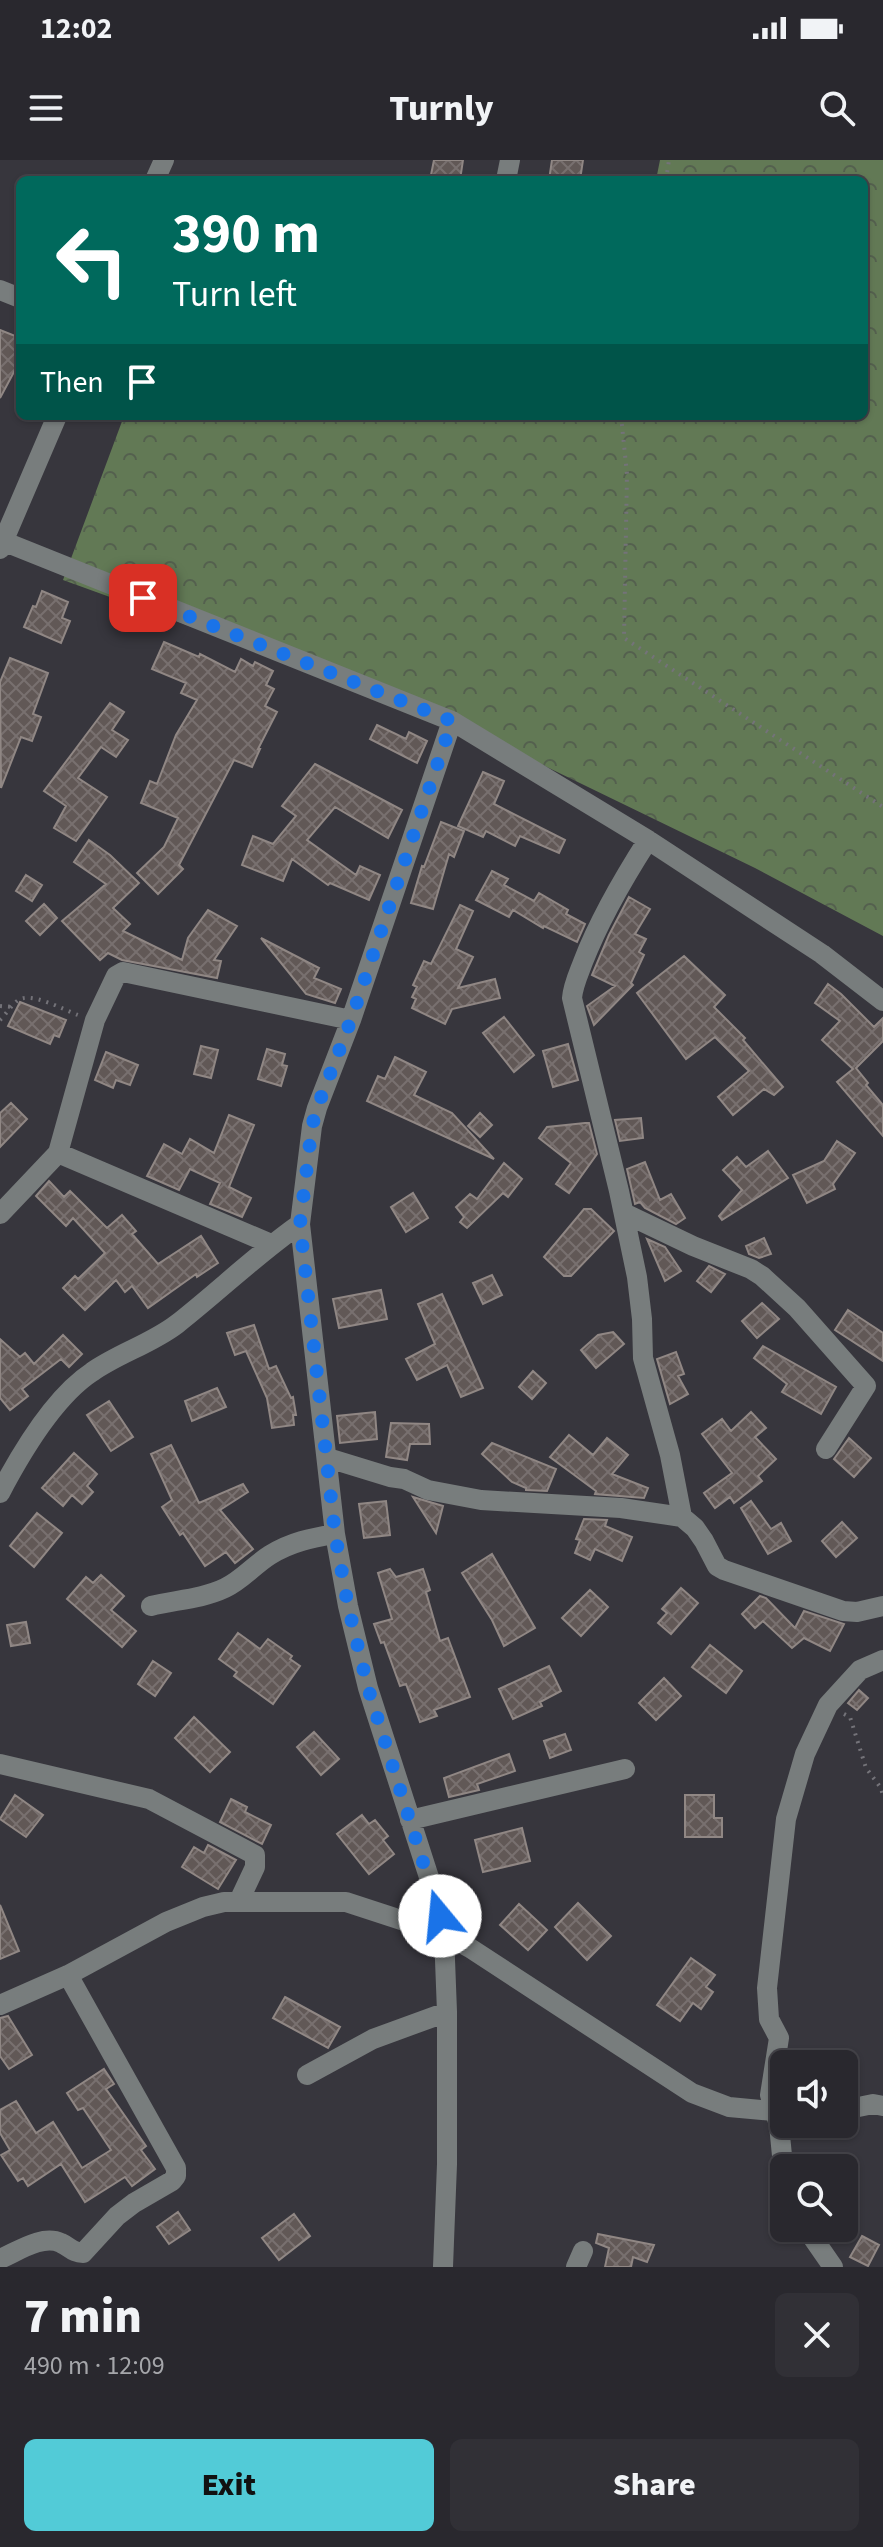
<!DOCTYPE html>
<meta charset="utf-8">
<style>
:root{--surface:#29282e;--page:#313036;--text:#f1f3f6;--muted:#a5a6aa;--line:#45444a;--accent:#52cbd7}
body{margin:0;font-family:"Source Sans 3",sans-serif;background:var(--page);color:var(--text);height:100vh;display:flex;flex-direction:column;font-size:30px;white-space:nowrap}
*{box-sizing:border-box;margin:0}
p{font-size:26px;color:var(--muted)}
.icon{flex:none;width:44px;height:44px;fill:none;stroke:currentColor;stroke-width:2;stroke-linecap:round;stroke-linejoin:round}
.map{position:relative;height:2107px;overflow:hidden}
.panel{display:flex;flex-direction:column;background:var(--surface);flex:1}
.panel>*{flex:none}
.top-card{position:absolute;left:16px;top:16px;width:852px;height:244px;border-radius:12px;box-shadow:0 2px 6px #0004,0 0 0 2px var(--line);background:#00695c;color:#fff;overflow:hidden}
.fabs{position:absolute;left:770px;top:1890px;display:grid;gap:16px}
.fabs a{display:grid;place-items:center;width:88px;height:88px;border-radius:12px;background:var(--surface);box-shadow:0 2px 6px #0004,0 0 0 2px var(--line);font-size:40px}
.pin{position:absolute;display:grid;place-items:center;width:68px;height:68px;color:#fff;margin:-34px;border-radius:16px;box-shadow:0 4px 12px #0006}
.me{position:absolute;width:88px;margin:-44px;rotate:343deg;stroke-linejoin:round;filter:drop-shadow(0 0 6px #0008)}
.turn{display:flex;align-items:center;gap:28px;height:168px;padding:0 24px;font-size:36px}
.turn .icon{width:104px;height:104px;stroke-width:2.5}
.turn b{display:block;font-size:56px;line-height:68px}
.then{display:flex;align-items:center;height:76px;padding:0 24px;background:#0003;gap:16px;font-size:30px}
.round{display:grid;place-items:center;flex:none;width:84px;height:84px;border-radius:12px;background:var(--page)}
.head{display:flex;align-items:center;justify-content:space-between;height:136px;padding:0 24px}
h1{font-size:48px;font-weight:800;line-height:60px}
.action{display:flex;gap:16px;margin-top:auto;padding:16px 24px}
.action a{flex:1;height:92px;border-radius:12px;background:var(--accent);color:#111;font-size:32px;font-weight:800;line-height:92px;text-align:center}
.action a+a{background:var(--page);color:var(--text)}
.status{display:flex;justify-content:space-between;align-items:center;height:56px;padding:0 40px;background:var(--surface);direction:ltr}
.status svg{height:22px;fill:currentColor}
header{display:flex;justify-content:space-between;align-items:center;height:104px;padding:0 24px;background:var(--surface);font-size:36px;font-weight:800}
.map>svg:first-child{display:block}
.forest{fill:url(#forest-crowns)}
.building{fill:url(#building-cross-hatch);stroke:#908784;stroke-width:2}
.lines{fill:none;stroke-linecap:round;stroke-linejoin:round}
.path{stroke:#747379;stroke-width:4;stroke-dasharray:2 6;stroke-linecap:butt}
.minor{stroke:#787d7d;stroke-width:20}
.route{stroke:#1a73e8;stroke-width:14;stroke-dasharray:0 25.2}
</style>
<div class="status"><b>12:02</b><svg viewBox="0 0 49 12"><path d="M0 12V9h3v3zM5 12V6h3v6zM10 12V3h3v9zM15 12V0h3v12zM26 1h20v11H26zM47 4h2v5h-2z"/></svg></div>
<header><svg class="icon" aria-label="menu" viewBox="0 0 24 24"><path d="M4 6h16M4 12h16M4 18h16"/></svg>Turnly<svg class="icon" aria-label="search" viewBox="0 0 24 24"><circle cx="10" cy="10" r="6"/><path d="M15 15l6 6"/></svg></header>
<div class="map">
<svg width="883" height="2107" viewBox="0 0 883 2107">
<defs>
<pattern id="forest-crowns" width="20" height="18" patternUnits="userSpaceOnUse" patternTransform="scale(2)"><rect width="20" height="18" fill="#627955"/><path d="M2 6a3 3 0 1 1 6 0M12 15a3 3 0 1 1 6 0" fill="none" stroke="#54604e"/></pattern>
<pattern id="building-cross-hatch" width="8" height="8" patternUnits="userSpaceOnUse" patternTransform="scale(2)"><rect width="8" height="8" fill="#615856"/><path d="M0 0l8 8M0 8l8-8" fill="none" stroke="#78706f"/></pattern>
</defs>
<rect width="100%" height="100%" fill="#37363d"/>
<path class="forest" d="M660,0H883V776L755,708L452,561L63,420L124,256H864V20H656Z"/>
<path class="building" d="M434,0H463L460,20H430Z
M552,0H583L580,20H549Z
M0,170L20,178V212L15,210L0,238Z
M42,431L68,442L62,458L70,461L61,483L24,467L33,446L36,447Z
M164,482L199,497L200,494L235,512L241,499L253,506L255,502L273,511L266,525L274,529L265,546L277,552L258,589H260L252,607L234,600L179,705L183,709L158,734L137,713L164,687L178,658L141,643L150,621L157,624L176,575L197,540L181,533L186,523L152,509Z
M10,498L48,513L33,554L41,557L32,581L21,577L1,628L0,522Z
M110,543L124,552L112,570L128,580L116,597L101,587L78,618L107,637L76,681L54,668L66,646L44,631Z
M377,565L406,579L409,572L427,581L417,603L370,579Z
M315,604L402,650L388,678L335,647L307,680L356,715L360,706L380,715L369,740L330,723L328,725L292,699L283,721L242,705L253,676L273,684L296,656L282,646Z
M483,612L504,621L494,644L565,680L559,693L520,676L515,686L486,671L483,677L458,666Z
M441,662L464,671L454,697L449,694L433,749L411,743L422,706L424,707Z
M89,680L110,695L139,723L113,748L130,764L123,771L182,800L188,778L208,750L237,766L214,800L221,801L217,818L122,800L108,793L100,800L62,761L106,724L74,702Z
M492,711L508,719L504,725L534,741L539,733L568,750L566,754L585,764L577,782L544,766L543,768L513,750L509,757L476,740Z
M26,715L42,725L32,741L16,731Z
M629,737L650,749L635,774L646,779L639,792L644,795L631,823L633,825L594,865L587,846L615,826L592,815L609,775Z
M44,744L57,758L40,775L26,761Z
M460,745L473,751L456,789L473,797L458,828L495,819L500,838L452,849L445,864L412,848L416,839L412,837L417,827L413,825L424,801L431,804Z
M261,778L319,808L314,818L341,829L335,843L306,834Z
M684,796L725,835L714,847L745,878L743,880L783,927L774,935L764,929L733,955L718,937L749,911L715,877L686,899L637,833Z
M828,824L841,834L874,867L883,858V881L856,908L868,923L866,925L883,945V976L837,922L853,909L822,880L840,861L815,843Z
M20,842L66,860L59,877L54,875L50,884L8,866Z
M504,857L534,895L514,912L483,873Z
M568,884L578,920L553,927L543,891Z
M201,886L218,890L211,918L194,914Z
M267,889L285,894L282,905L287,906L281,926L258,919Z
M106,892L138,905L130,925L116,920L113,928L95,920Z
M395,897L426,912L414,935L452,953L494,999L367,941L378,916L385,919Z
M11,943L27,959L0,987V953Z
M480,953L492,965L480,977L468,966Z
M229,955L254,965L229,1027L251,1038L242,1057L210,1044L220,1023L190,1009L179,1030L147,1016L164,984L182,994L190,979L214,993Z
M641,958L643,978L620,981L615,960Z
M585,963H589L597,994L569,1033L556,1024L571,1003L539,978L547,967Z
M837,981L855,993L833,1024L835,1029L807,1043L793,1015L824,1001Z
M768,991L788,1018L722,1060L719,1056L742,1030L723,1010L737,997L746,1007Z
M645,1002L660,1040L671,1034L685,1058L676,1064L645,1048L640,1042L635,1044L627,1009Z
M504,1003L522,1019L508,1037L503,1033L467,1068L460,1062L464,1057L456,1047L470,1034L477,1039Z
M49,1021L64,1037L70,1031L107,1068L122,1055L136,1071L132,1074L158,1104L201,1076L218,1103L197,1117L196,1114L148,1148L132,1126L125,1132L116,1120L85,1150L63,1128L75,1116L78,1119L105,1093L73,1058L66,1066L36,1036Z
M413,1033L428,1058L406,1072L391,1047Z
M584,1049H591L614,1071L571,1116H564L544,1097Z
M764,1078L771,1094L759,1098L749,1094L746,1086Z
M647,1079L665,1087L681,1111L665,1121Z
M709,1106L725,1114L711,1132L697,1121Z
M492,1115L502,1135L483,1144L473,1123Z
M381,1130L387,1159L339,1168L333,1139Z
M442,1134L483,1228L461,1237L447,1205L417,1220L406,1199L435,1184L418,1144Z
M762,1143L779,1159L757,1178L742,1161Z
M848,1150L883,1173V1201L835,1170Z
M254,1165L269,1209L276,1206L291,1238L293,1237L296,1255H293L294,1265L272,1268L267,1238L246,1191L235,1195L227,1173Z
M613,1172L624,1184L596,1208L581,1190L598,1175Z
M63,1175L82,1194L69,1207L61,1199L22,1229L28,1236L10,1250L0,1238V1179L20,1197L25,1193L34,1204Z
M763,1186L836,1227L821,1254L782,1232L787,1224L754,1198Z
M676,1192L684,1214L678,1216L688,1234L670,1244L657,1199Z
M533,1211L546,1223L532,1239L519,1227Z
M217,1228L226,1247L192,1261L185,1241Z
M109,1241L133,1277L111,1291L87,1255Z
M375,1252L377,1279L340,1283L337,1256Z
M751,1252L766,1268L755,1277L776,1299L758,1316L762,1321L734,1343L730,1337L715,1348L704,1333L732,1313L702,1274L722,1259L731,1271Z
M391,1263L429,1264L430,1284H410L407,1300L386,1297Z
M569,1275L593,1295L607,1278L628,1295L612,1314L648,1328L644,1338L595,1334L596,1331L550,1297Z
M849,1278L871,1298L854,1317L834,1299Z
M492,1283L556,1309L547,1331L526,1330V1328L512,1322L482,1294Z
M171,1285L199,1343L243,1324L248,1332L220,1350L253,1389L235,1403L226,1392L205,1406L183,1373L180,1375L162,1347L172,1340L151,1294Z
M74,1293L97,1314L87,1326L93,1332L82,1344L72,1335L63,1346L42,1328Z
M413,1337L443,1346L436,1373Z
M386,1341L390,1375L364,1378L359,1344Z
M751,1341L771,1369L781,1363L791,1381L768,1394L741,1348Z
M37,1353L62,1373L34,1407L10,1386Z
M584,1359L607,1360L605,1366L632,1377L622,1401L595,1389L590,1400L575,1393L580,1380L576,1379Z
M842,1362L857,1378L836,1397L822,1381Z
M492,1394L535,1468L504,1486L492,1460L462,1413Z
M390,1409L396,1417L423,1409L430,1430L426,1432L440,1481L448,1478L470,1537L434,1550L437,1556L420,1562L406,1524L400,1526L384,1482L381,1483L374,1464L392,1459L378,1413Z
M101,1415L124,1436L111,1450L136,1471L122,1487L67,1439L86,1417L93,1423Z
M681,1428L698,1443L671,1474L658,1463L667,1453L662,1449Z
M590,1430L608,1447L581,1476L562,1458Z
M760,1436L766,1438L795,1468L804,1451L844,1464L830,1491L804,1478L792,1488L763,1461L755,1468L742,1454Z
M26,1462L30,1483L11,1486L7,1465Z
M238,1473L260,1489L268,1479L292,1496L290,1499L300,1506L273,1544L234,1516L237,1512L219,1499Z
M710,1485L742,1511L726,1533L692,1507Z
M153,1501L171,1513L155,1536L138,1524Z
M549,1506L561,1531L540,1542L542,1546L513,1559L499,1529Z
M664,1518L681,1536L656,1560L639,1543Z
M859,1530L868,1538L857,1550L848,1543Z
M194,1557L230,1592L210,1612L175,1578Z
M314,1572L339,1599L321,1615L297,1587Z
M565,1574L571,1590L550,1598L544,1581Z
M509,1594L515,1611L477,1624L479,1630L449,1637L444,1618Z
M15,1635L43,1655L26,1677L0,1659Z
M685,1635H714V1658H722V1677H685Z
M231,1639L247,1647L245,1652L271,1665L262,1684L220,1662Z
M362,1655L369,1664L375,1660L388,1676L383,1680L394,1694L369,1714L337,1674Z
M522,1668L530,1701L483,1712L475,1680Z
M208,1685L236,1700L218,1729L182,1707L194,1687L204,1693Z
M578,1743L611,1776L587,1800L555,1767Z
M519,1744L547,1770L528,1790L500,1765Z
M0,1745L19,1791L0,1799Z
M691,1798L715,1815L706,1827L713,1832L701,1849L693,1843L680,1861L657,1845Z
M285,1837L340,1867L328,1888L273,1858Z
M8,1856L32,1895L9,1909L0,1896V1858Z
M104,1909L114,1924L106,1929L146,1986L141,1990L155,2009L132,2026L125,2017L85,2042L61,2004L28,2026L23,2018L18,2021L1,1995L10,1990L0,1973V1950L16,1941L36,1973L53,1962L82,2008L111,1990L83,1948L78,1950L67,1933Z
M178,2052L190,2070L169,2084L157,2067Z
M294,2054L310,2076L279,2100L262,2078Z
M598,2074L654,2085L647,2102L633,2097L631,2107H605L609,2088L596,2083Z
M862,2076L879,2085L868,2106L850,2097Z"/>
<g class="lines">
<path class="path" d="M666,20L669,0
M621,256L627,314L624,478L883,647
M0,846L13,847
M0,860C6,854 11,846 17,841C29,830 64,850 78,855
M844,1554L850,1557L866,1608L881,1628L883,1636"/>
<path class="minor" d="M155,20L164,0
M506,20L510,0
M0,130L20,138
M0,380L452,561L648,680L822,794L883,841
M0,389L57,256
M648,680C623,719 600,758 583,802C579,813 573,825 572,838L619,1031L637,1117L642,1159L643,1198L670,1295L682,1357
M58,993L271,1084
M624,1053L693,1086L751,1109L762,1116L797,1148L866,1226L826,1289
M0,1054L58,993L95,860L116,816L123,812L351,860
M328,1298L390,1317L404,1319L428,1330L481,1340L621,1348L682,1357L695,1368L704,1381L717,1406L724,1410L843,1451L857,1452L883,1446
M0,1333C21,1293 54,1237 92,1212C119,1193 151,1184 177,1164C219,1131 257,1094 300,1064
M151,1446C175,1440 202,1439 225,1428C242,1420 254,1405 270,1395C291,1382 311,1378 335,1374
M0,1604L149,1639L255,1695V1707L239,1741
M410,1660L625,1609
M0,1845L68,1815L166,1762L203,1747L224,1742H346L444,1774L470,1788L692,1933L729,1947L784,1952
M307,1915L373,1879L447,1852
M844,1950L873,1944L883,1946
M784,2016L779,1965L770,1935L779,1878L769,1859L767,1828L786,1659L805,1594L828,1545L860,1510L883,1500
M806,2068L833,2107
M0,2099C17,2092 42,2074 61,2083C70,2087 73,2093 83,2093L117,2056L134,2043L172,2021L176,2016V2008L68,1815
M443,2107L447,2004V1852L444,1774L436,1739L368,1528L348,1446L335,1374L300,1064L312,966L317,948L351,860L452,561
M576,2107L583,2091"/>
</g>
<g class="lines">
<path class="route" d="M143,438L452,561L351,860L317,948L312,966L300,1064L335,1374L348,1446L368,1528L440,1756"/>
</g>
</svg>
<div class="fabs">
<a><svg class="icon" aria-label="sound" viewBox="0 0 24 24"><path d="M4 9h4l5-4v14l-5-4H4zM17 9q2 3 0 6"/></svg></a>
<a><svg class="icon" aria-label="search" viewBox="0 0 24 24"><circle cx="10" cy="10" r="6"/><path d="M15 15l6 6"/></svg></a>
</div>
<div class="pin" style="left:143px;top:438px;background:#d93025"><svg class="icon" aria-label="arrive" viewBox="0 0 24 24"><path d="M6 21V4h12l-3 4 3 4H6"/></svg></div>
<svg class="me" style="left:440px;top:1756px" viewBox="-20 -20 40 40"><circle r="19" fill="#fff"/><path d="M0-13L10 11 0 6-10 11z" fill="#1a73e8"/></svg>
<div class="top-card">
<div class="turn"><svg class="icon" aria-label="left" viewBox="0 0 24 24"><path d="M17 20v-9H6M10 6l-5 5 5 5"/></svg><div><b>390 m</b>Turn left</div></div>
<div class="then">Then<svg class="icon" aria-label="arrive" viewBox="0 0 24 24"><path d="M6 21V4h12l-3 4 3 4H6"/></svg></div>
</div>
</div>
<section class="panel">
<div class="head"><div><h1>7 min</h1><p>490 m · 12:09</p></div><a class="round"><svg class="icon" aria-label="close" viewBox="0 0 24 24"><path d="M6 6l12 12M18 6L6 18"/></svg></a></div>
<div class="action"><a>Exit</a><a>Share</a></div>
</section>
